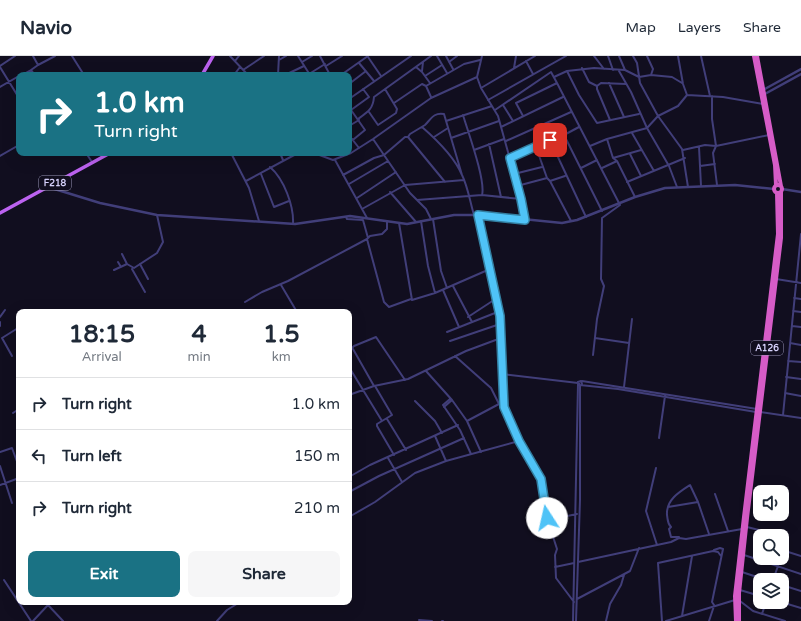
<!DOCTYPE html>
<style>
:root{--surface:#fff;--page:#f6f6f7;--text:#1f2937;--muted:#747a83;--line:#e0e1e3;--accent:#1a7284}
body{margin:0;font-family:"Varela Round",sans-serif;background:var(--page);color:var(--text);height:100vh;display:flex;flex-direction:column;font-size:15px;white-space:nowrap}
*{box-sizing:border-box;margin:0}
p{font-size:13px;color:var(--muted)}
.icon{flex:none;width:22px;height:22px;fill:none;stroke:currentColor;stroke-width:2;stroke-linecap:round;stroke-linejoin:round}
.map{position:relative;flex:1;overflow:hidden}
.sheet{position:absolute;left:16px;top:253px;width:336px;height:296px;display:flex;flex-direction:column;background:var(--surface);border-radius:8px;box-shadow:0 4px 16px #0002}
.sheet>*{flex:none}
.guide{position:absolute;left:16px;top:16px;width:336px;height:84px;border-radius:8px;box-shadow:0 4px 16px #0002;background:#1a7284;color:#fff;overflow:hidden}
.tools{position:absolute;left:753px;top:429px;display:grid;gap:8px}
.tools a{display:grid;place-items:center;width:36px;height:36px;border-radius:8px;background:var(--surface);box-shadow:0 4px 16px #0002;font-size:20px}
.pin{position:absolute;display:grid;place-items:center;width:34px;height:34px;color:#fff;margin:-17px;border-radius:8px;box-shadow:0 2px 6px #0006}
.me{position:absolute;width:44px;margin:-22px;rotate:350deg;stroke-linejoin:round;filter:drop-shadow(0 0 3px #0008)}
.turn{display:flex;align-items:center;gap:14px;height:84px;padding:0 12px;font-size:18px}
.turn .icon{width:52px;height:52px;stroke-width:2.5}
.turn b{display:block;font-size:28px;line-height:34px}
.eta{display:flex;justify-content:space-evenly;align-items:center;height:68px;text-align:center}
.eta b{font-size:24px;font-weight:700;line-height:28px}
.button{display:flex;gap:8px;margin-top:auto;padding:8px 12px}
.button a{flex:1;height:46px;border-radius:8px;background:var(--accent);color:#fff;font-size:16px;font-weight:700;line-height:46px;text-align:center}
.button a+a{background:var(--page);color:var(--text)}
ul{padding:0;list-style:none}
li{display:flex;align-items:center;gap:12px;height:52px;padding:0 12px;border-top:1px solid var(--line)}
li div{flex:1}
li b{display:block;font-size:15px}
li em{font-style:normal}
header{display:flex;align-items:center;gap:24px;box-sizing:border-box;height:56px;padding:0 20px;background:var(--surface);border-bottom:1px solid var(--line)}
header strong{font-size:19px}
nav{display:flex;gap:22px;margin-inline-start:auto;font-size:14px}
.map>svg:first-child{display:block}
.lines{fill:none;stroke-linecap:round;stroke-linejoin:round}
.minor{stroke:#413e79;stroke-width:2}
.tertiary{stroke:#413e79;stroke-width:2.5}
.primary{stroke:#bc62f0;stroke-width:3.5}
.trunk{stroke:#d65cc7;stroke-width:4}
.route-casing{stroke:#337fa1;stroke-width:10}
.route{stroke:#4fc3f7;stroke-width:7}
.labels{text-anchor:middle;stroke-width:4;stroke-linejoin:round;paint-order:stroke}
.shield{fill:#110e1f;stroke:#9b96b9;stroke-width:1}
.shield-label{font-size:9px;font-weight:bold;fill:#d6d1fb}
</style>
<header>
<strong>Navio</strong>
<nav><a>Map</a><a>Layers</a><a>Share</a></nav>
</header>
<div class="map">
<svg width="801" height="565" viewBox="0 0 801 565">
<rect width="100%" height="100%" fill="#110e1f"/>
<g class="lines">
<path class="minor" d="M33,0L38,9L31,14L35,19
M72,0L84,19
M230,0L248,19
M298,0L310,19
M320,0L330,19
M437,0L447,17
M446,0L453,13
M482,0L477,21L481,32L498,60L521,143L525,163
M594,0L604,13
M608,0L613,14
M619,0L625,14
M633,0L637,7L640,27L658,60L678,50L687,39L683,28L678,0
M647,0L653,13L651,19
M701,0L710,40
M368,1L381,20
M279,4L286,0
M235,5L239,0
M526,5L533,18
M302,6L312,0
M449,6L457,0
M359,7L374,25
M38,9L55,0
M0,10L15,0
M326,10L342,0
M0,11L19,42
M416,11L422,16L430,27
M514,12L516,0
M582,12L589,26L597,30
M243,14L264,0
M422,15L423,6
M567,15L579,39L597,67L639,58
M619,15L631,36L647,72L658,60L682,93L688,131
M309,18L325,8
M22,19L31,14
M234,19L240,11
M278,19L279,0
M285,19L304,10
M341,19L368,0
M425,20L442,9
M554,21L567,15L594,12L625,14L639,21L651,19L672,21L682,27
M609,27L624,61
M349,28L366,15
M426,30L431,41
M597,30V33L610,64
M597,30L601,27L626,28
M0,31L19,20
M481,32L535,0
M687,39L723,41L763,48
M712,40V63L716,90L713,97L717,129
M349,43L411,0
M488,44L566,0
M394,47L422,28L426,30L464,8L480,4
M503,49L513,65
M349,51L365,74L354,83L349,84
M351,54L369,41L363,33
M495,54L551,16L557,27
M369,56L378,69L396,57L397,53L385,33
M463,59C468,76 486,125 482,139
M523,60L516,47L557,27L620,149L602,162L601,223L604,230L597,263L593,299
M358,63C368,56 373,53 374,41L431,0
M446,65L492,50
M349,70L359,64
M422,71C437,84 454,100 462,119C468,131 470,146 474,159
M501,71L563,41
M632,77L654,115
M564,79L602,155
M408,81L410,78C415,75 420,72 425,69C431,63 434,56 444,58L462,119
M434,81L448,72
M451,82L499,65
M352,83L359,92
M373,83L410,137L426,153L431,163
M607,83L613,102L617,105L635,141
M550,84L586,161
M506,85L571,56
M489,88L501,141
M590,90L607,83L647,72L669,110L677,131
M536,91L547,122L550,125L565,120
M699,91L701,130
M474,94L504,83
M683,94L705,89L716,90L769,79
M86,97L92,106
M231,97L249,132L259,165
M280,97L283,104
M314,97L333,104L351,97L373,83L431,42L477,21
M630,98L641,120
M0,100L19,89
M509,102L564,79L579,71
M613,102L641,94
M335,104L367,162
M700,110L715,108
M270,111C284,123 294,150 293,168
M581,112L597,104
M602,112L617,105
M261,118L274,151L289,145
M514,118L542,111
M343,119L374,102L384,99L405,81H408L445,126
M246,125L298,97
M550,125L571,165
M627,126L685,102
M349,128L388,105
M517,130L547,122
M390,136L416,166
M357,142L396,116
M417,144L482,139L521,143
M362,153L405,129L464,124
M478,159L501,260L504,351L519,385L541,423L547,462L557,493L555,499L556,522L574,546
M346,161L347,163L363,164L368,182
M433,163L441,215L447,232
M421,165L428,210L435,237
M399,167L412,244L435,237L490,213
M367,183L384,246L389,251L411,243
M122,198L127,208
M118,206L121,211
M140,208L148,223
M132,213L145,236
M114,214L127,208L134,212L157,197L163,186L157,159
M776,223L801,227
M281,229L297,256
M453,230L472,266
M443,234L459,271
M794,242L801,243
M245,246L262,236L288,225L367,183L370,180L382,178L387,173V165
M793,255L801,256
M0,261L5,254
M468,261L497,242
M0,266V270
M792,270L801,271
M447,276L500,255
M595,282L629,287
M450,285L500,268
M790,287L801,289
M353,293L374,330
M349,295L354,290L376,281L405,324
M12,300L2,282L18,272
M455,300L491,332L499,348
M788,305L801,306
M349,311L382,365
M426,315L452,344L467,365L481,396
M502,318L578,327
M786,321L801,323
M582,325L757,353
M582,328L581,325L578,326L580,329L618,333L756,356
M375,330L392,359L377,368V370L394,399
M624,331L632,263
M785,337L801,340
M349,339L374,330L408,323L466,295L501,282
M450,343L443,349L460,374L471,398
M415,345L435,365L442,377
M444,351L452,344
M760,356L801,362
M13,357L19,353
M783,359L801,178
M387,363L406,394
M467,365L499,348
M435,380L446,405
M659,382L665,340
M0,396L12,392L19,411
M388,402L402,426
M0,410L12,447
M656,412L646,455L657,489
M349,421L370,409L458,369
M0,429L19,422
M349,436L379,420L464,382
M715,438L728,475
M668,451L698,446L709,478
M349,461L375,446L415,417L446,405L519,385
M548,464L577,458
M747,471L771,477L772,480
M679,481H671L669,473L671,471C667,467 668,464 667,459C666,444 679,436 690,429L698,446
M714,494L720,492L723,493L712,546L714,549
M782,494L801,500
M744,499L801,518
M578,506L671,486L679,482L686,483L742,473
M555,511L574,507
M742,516L766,524
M4,524L31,565
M773,524L778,510
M782,529L801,535
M740,534L760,540
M577,543L630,515L639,492
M740,545L753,555L785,565
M781,546L801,552
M762,558L766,546
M682,560L692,500
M419,564L432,565
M33,565L48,549L63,565
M217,565L227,554L240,546
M442,565H443
M573,565L578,328
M576,565L580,444V329
M606,565L610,548L621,529L624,519
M662,565L658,507L713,495L718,496L721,500
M666,565L735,544
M709,565L714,550"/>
<path class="tertiary" d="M763,34L801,13
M763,39L801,18
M48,131L100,147L157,159L295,168L350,160L407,168L454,159H484L562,167L577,164L635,141L665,132L735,129L774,133
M782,133L801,136"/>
<path class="primary" d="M202,19L213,0
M0,157L110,97"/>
<path class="trunk" d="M754,0L775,109L776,129
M757,0L781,130
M774 133a4 4 0 1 1 8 0a4 4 0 1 1-8 0Z
M736,565L735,540L744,461L778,178L777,137
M739,565V537L747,462L781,182V136"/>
</g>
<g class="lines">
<g class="route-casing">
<path id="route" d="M547,462L541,423L519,385L504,351L500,260L478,159L525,164L521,143L510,102L550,84"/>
</g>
<use href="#route" class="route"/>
</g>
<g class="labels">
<g class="shield">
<rect x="39" y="120" width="32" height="14" rx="3"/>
<rect x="751" y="285" width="32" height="14" rx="3"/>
</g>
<g class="shield-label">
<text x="55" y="130">F218</text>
<text x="767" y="295">A126</text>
</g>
</g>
</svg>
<div class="tools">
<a><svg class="icon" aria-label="sound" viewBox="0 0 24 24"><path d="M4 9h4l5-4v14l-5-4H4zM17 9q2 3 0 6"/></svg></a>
<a><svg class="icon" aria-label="search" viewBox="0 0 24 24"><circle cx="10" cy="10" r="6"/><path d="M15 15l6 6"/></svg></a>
<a><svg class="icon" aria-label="layers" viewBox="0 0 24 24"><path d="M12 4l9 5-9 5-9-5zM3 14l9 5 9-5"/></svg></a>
</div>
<div class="pin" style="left:550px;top:84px;background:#d93025"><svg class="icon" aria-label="arrive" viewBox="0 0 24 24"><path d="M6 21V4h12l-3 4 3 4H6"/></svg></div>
<svg class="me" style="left:547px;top:462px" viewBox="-20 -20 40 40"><circle r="19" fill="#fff"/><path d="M0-13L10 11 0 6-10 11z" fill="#4fc3f7"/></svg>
<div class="guide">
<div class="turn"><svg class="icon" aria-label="right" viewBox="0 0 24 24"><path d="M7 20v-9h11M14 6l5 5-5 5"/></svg><div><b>1.0 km</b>Turn right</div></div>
</div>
<section class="sheet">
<div class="eta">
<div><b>18:15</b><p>Arrival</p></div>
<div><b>4</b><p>min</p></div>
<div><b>1.5</b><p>km</p></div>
</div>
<ul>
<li><svg class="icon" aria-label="right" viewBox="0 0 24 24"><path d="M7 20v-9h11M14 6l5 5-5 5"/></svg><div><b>Turn right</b></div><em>1.0 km</em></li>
<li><svg class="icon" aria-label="left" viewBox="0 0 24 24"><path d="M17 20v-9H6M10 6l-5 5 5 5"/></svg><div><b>Turn left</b></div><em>150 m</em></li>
<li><svg class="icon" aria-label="right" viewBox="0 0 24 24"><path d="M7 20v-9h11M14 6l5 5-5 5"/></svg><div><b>Turn right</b></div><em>210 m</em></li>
</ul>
<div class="button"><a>Exit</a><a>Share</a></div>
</section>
</div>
